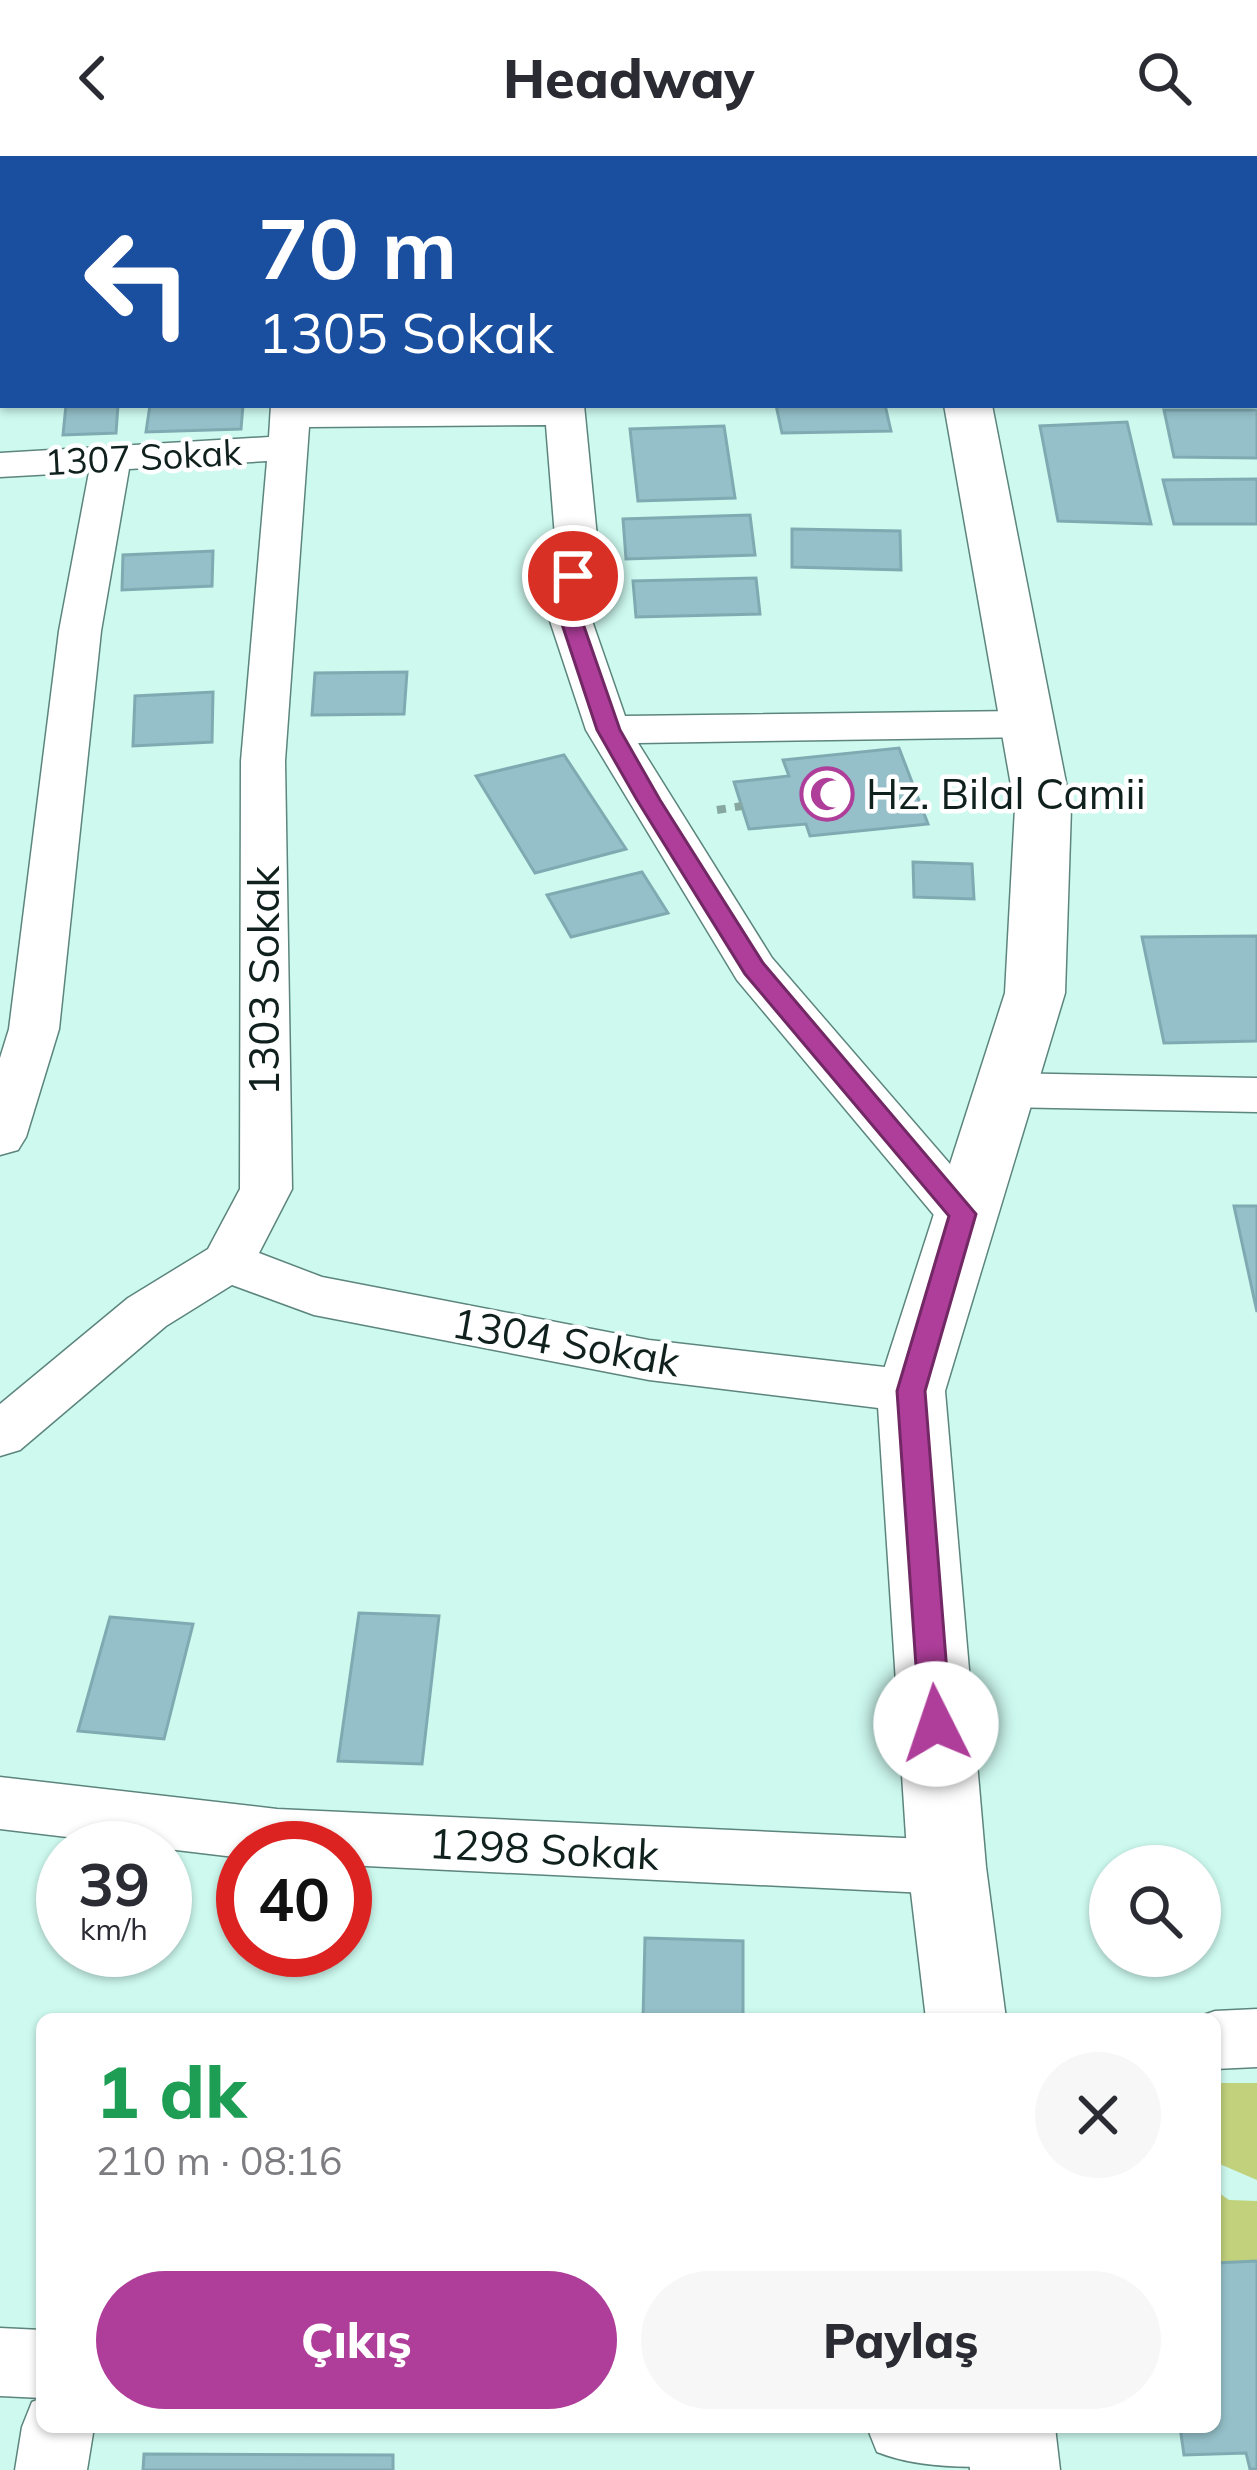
<!DOCTYPE html>
<html lang="tr">
<meta charset="utf-8">
<style>
:root{--surface:#fff;--page:#f7f7f7;--text:#2b2b33;--muted:#7c7c81;--accent:#ae3e9a}
body{margin:0;font-family:Mulish,sans-serif;background:var(--page);color:var(--text);height:100vh;display:flex;flex-direction:column;font-size:45px;white-space:nowrap}
*{box-sizing:border-box;margin:0}
p{font-size:39px;color:var(--muted)}
.icon{flex:none;width:66px;height:66px;fill:none;stroke:currentColor;stroke-width:2;stroke-linecap:round;stroke-linejoin:round}
.map{position:relative;flex:1;overflow:hidden}
.drawer{position:absolute;left:36px;top:1857px;width:1185px;height:420px;display:flex;flex-direction:column;background:var(--surface);border-radius:18px;box-shadow:0 3px 9px #0004}
.drawer>*{flex:none}
.hud{position:absolute;left:0px;top:0px;width:1257px;height:252px;box-shadow:0 3px 9px #0004;background:#1a4fa0;color:#fff;overflow:hidden}
.fabs{position:absolute;left:1089px;top:1689px;display:grid;gap:24px}
.fabs a{display:grid;place-items:center;width:132px;height:132px;border-radius:50%;background:var(--surface);box-shadow:0 3px 9px #0004;font-size:60px}
.speed{position:absolute;left:36px;top:1665px;display:flex;gap:24px;font-size:60px;font-weight:700;text-align:center}
.speed>*{display:grid;place-content:center;width:156px;height:156px;border-radius:50%;background:var(--surface);box-shadow:0 3px 9px #0004;line-height:1}
.speed small{font-size:30px;font-weight:400}
.speed .limit{border:18px solid #d22;background:#fff;color:#111}
.pin{position:absolute;display:grid;place-items:center;width:102px;height:102px;color:#fff;margin:-51px;border:6px solid #fff;border-radius:50%;box-shadow:0 3px 12px #0007}
.me{position:absolute;width:132px;margin:-66px;rotate:356deg;stroke-linejoin:round;filter:drop-shadow(0 0 9px #0008)}
.turn{display:flex;align-items:center;gap:42px;height:252px;padding:0 60px;font-size:54px}
.turn .icon{width:156px;height:156px;stroke-width:2.5}
.turn b{display:block;font-size:84px;line-height:102px}
.round{display:grid;place-items:center;flex:none;width:126px;height:126px;border-radius:63px;background:var(--page)}
.summary{display:flex;align-items:center;justify-content:space-between;height:204px;padding:0 60px}
h1{font-size:72px;font-weight:800;line-height:90px;color:#1e9e55}
.primary-button{display:flex;gap:24px;margin-top:auto;padding:24px 60px}
.primary-button a{flex:1;height:138px;border-radius:72px;background:var(--accent);color:#fff;font-size:48px;font-weight:800;line-height:138px;text-align:center}
.primary-button a+a{background:var(--page);color:var(--text)}
header{display:flex;justify-content:space-between;align-items:center;height:156px;padding:0 60px;background:var(--surface);font-size:54px;font-weight:800}
.map>svg:first-child{display:block}
.green{fill:#c1d17c}
.building{fill:#95c0c9;stroke:#7faab2;stroke-width:3}
.lines{fill:none;stroke-linecap:round;stroke-linejoin:round}
.minor-casing{stroke:#5c857d;stroke-width:3}
.tertiary-casing{stroke:#5c857d;stroke-width:3}
.path{stroke:#87a8a1;stroke-width:8;stroke-dasharray:9 9;stroke-linecap:butt}
.minor{fill:#fff;fill-rule:evenodd}
.tertiary{fill:#fff;fill-rule:evenodd}
.route{fill:#ae3e9a;stroke:#712864;stroke-width:3}
.labels{text-anchor:middle;stroke-width:9;stroke-linejoin:round;paint-order:stroke}
.far-street-label{font-size:36px;fill:#10211d;stroke:#fff}
.poi-label{font-size:42px;fill:#10211d;stroke:#fff;text-anchor:start}
.street-label{font-size:42px;fill:#10211d;stroke:#fff}
</style>
<header><svg class="icon" aria-label="back" viewBox="0 0 24 24"><path d="M15 5l-7 7 7 7"/></svg>Headway<svg class="icon" aria-label="search" viewBox="0 0 24 24"><circle cx="10" cy="10" r="6"/><path d="M15 15l6 6"/></svg></header>
<div class="map">
<svg width="1257" height="2314" viewBox="0 0 1257 2314">
<rect width="100%" height="100%" fill="#cdf9ef"/>
<path class="green" d="M1215,1927H1257V2024L1215,2006Z
M1215,2034L1229,2044L1257,2045V2105L1217,2107L1215,2119Z"/>
<path class="building" d="M1254,8H1257V133H1254Z
M66,249H118L116,277L63,279Z
M150,249H243L241,273L146,276Z
M776,249H885L891,275L782,277Z
M1164,254H1257V302L1174,301Z
M1127,266L1151,368L1058,365L1040,270Z
M724,270L735,342L638,345L630,273Z
M1257,323V368H1174L1163,324Z
M750,359L755,399L626,403L623,363Z
M792,373L900,375L901,414L792,411Z
M213,395L212,430L122,434L123,399Z
M756,422L760,458L636,461L633,425Z
M407,516L404,558L312,559L315,517Z
M213,536L212,586L133,590L135,540Z
M899,592L928,668L810,680L806,668L749,673L734,626L789,620L783,604Z
M564,599L626,693L535,717L476,620Z
M913,706L972,708L974,743L914,741Z
M642,716L668,757L571,781L547,739Z
M1257,780V885L1164,887L1142,781Z
M1234,1050H1257V1156Z
M359,1457L439,1460L422,1608L338,1605Z
M110,1461L193,1468L164,1583L78,1575Z
M645,1782L743,1785V1863H643Z
M1257,2105V2313H1250L1246,2297L1184,2299L1180,2271H1215L1216,2107Z
M144,2298L393,2299V2314H143Z"/>
<g class="lines">
<g class="minor-casing">
<path id="minor" d="M492,0H528V3H492Z
M0,68H3V90H0Z
M1254,153H1257V176H1254Z
M271,249H584L597,381L590,459L625,560L1027,555L1043,559L1049,568L1043,577L1027,581L638,587L772,802L982,1045L989,1058L982,1071L963,1077L944,1071L737,824L586,574L548,459L555,381L546,269L309,271L285,605L292,1033L259,1097L322,1121L649,1184L911,1214L931,1220L939,1235L931,1250L911,1256L649,1224L314,1159L232,1129L166,1170L20,1294L0,1300V1248L128,1142L208,1093L240,1033L241,605L267,305L129,313L101,475L59,873L26,981L18,994L0,999V902L9,873L59,475L89,316L0,321V297L269,281Z
M1007,917L1257,922V956L1007,951L989,946L982,934L989,922Z
M0,1621L277,1653L947,1684L969,1692L979,1711L969,1730L947,1738L345,1709V1692H243V1702L0,1673Z
M1257,1853V1911L1215,1913V1863H1192L1215,1855Z
M0,2172L42,2174V2271H94L87,2314H15L22,2271L32,2246L42,2242L0,2240Z
M867,2271H1045L1048,2279L1038,2304C993,2314 922,2314 877,2296Z"/>
</g>
<g class="tertiary-casing">
<path id="tertiary" d="M913,0H955V3H913Z
M944,249H992L1071,652L1065,837L945,1235L986,1711L1006,1863H926L908,1711L877,1235L1005,837L1015,652Z
M967,2271H1055L1060,2314H970Z"/>
</g>
<path class="path" d="M717,654L742,650"/>
<use href="#minor" class="minor"/>
<use href="#tertiary" class="tertiary"/>
</g>
<path class="route" d="M573,413L584,420L580,459L620,574L660,644L763,807L976,1058L925,1235L951,1568L947,1577L936,1581L925,1577L920,1568L897,1235L949,1060L745,818L637,644L597,574L559,459L562,420Z"/>
<defs>
<g id="mosque-ring" transform="scale(2.7)"><circle r="9.5" fill="#fff" stroke="#ae3e9a" stroke-width="1.5"/><path d="M3.5-4.9A6 6 0 1 0 3.5 4.9A5 5 0 1 1 3.5-4.9Z" fill="#ae3e9a"/></g>
</defs>
<g fill-rule="evenodd">
<use href="#mosque-ring" x="827" y="638"/>
</g>
<g class="labels">
<g class="far-street-label">
<text transform="translate(143 301) rotate(-3)" y="13">1307 Sokak</text>
</g>
<g class="poi-label">
<text x="866" y="653">Hz. Bilal Camii</text>
</g>
<g class="street-label">
<text transform="translate(264 825) rotate(-90)" y="15">1303 Sokak</text>
<text transform="translate(566 1186) rotate(10)" y="15">1304 Sokak</text>
<text transform="translate(544 1693) rotate(3)" y="15">1298 Sokak</text>
</g>
</g>
</svg>
<div class="fabs">
<a><svg class="icon" aria-label="search" viewBox="0 0 24 24"><circle cx="10" cy="10" r="6"/><path d="M15 15l6 6"/></svg></a>
</div>
<div class="speed"><div>39<small>km/h</small></div><div class="limit">40</div></div>
<div class="pin" style="left:573px;top:420px;background:#d93025"><svg class="icon" aria-label="arrive" viewBox="0 0 24 24"><path d="M6 21V4h12l-3 4 3 4H6"/></svg></div>
<svg class="me" style="left:936px;top:1568px" viewBox="-20 -20 40 40"><circle r="19" fill="#fff"/><path d="M0-13L10 11 0 6-10 11z" fill="#ae3e9a"/></svg>
<div class="hud">
<div class="turn"><svg class="icon" aria-label="left" viewBox="0 0 24 24"><path d="M17 20v-9H6M10 6l-5 5 5 5"/></svg><div><b>70 m</b>1305 Sokak</div></div>
</div>
<section class="drawer">
<div class="summary"><div><h1>1 dk</h1><p>210 m · 08:16</p></div><a class="round"><svg class="icon" aria-label="close" viewBox="0 0 24 24"><path d="M6 6l12 12M18 6L6 18"/></svg></a></div>
<div class="primary-button"><a>Çıkış</a><a>Paylaş</a></div>
</section>
</div>
